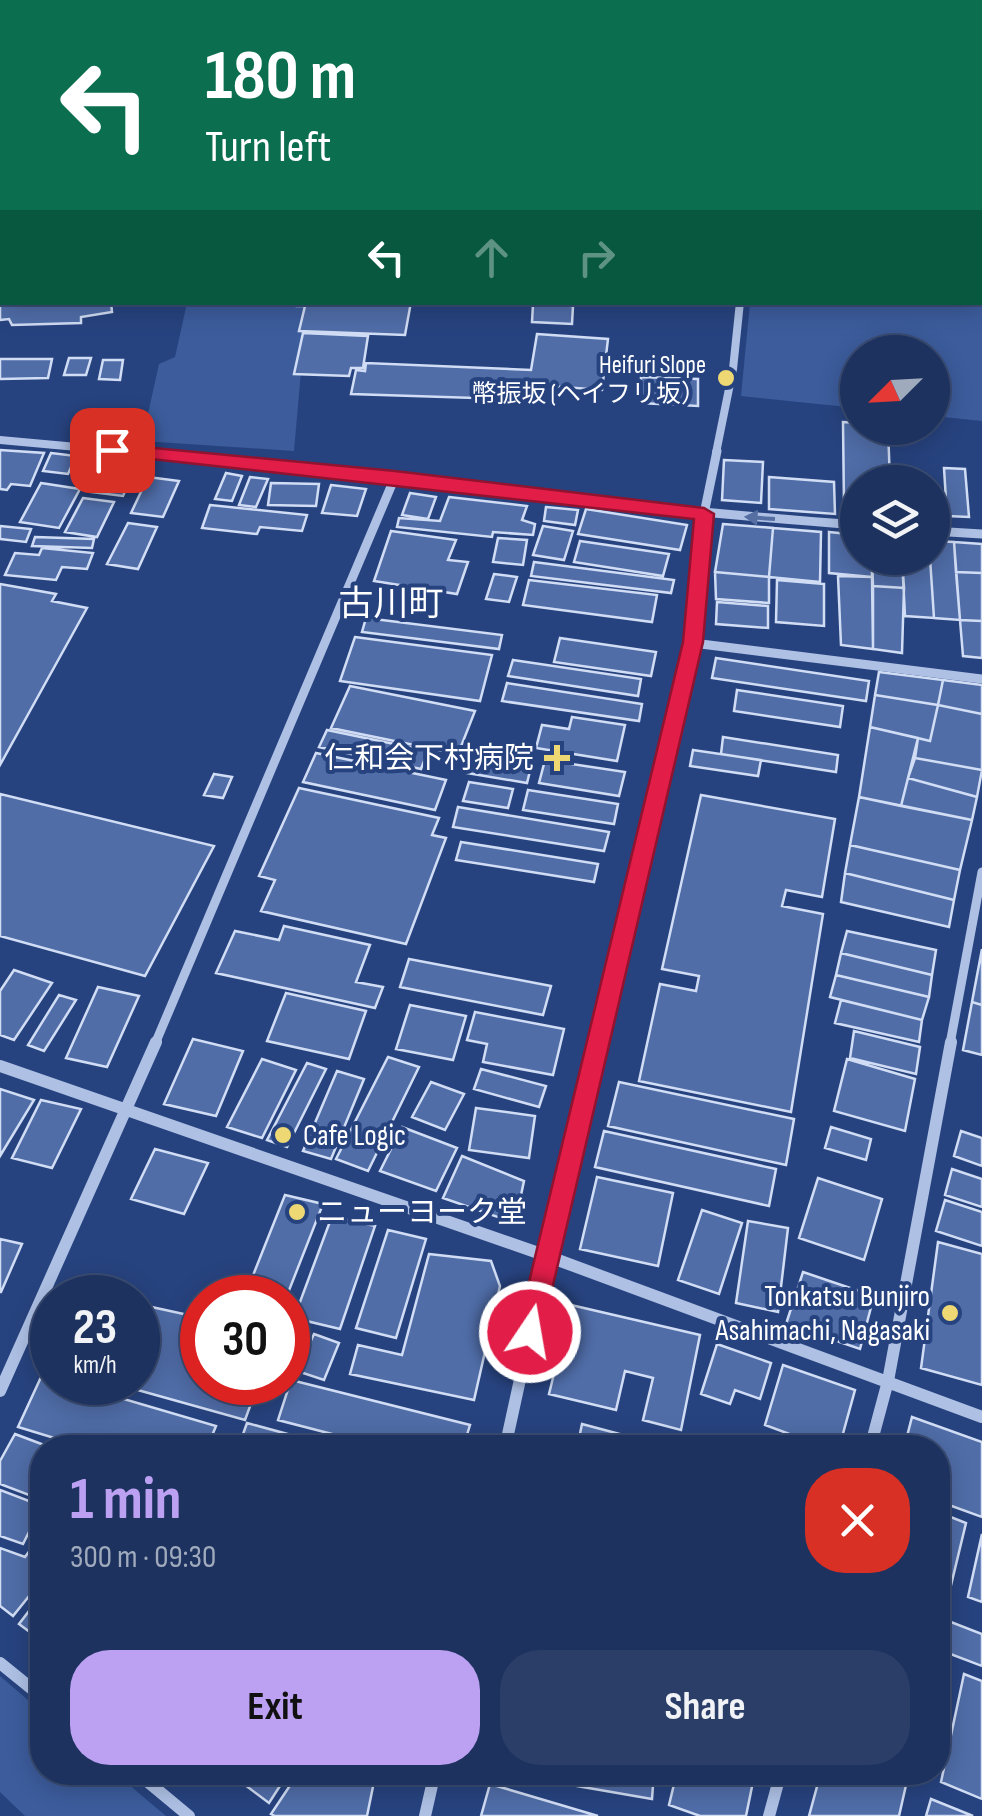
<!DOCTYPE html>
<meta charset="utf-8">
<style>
:root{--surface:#1d325f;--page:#2a3e68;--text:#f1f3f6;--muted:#a0aabd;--line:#3b4d74;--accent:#bca0f2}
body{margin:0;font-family:"Sofia Sans Condensed","Noto Sans JP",sans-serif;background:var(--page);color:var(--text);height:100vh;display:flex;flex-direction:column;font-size:38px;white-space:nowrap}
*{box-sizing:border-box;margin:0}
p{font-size:32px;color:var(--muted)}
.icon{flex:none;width:55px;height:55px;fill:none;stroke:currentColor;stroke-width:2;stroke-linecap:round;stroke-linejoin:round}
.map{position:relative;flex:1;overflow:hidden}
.sheet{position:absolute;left:30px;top:1435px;width:920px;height:350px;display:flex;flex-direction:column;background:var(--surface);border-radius:40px;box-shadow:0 5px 25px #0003,0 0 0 2px var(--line)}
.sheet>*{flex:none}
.hud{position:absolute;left:0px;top:0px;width:982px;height:305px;box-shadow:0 5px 25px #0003,0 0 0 2px var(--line);background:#0b6e4f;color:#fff;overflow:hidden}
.needle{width:65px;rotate:246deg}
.fabs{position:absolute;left:840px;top:335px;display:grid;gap:20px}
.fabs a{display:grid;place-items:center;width:110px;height:110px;border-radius:50%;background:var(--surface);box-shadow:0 5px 25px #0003,0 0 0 2px var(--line);font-size:50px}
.speed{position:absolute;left:30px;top:1275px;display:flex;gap:20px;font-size:50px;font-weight:700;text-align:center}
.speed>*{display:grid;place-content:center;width:130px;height:130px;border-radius:50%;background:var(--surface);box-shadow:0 5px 25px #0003,0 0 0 2px var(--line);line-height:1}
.speed small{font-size:25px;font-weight:400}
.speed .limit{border:15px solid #d22;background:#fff;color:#111}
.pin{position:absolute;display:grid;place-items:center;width:85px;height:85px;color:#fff;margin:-42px;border-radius:20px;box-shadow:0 5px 15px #0006}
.me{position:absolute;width:110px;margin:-55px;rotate:12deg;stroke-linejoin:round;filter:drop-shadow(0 0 8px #0008)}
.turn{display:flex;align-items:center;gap:35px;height:210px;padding:0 40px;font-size:45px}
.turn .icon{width:130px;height:130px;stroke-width:2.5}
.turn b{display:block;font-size:70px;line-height:85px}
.lanes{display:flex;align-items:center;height:95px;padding:0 40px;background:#0003;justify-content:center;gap:50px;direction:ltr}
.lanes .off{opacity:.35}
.round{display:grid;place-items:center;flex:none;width:105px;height:105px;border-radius:40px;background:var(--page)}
.headline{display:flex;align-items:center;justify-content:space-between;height:170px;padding:0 40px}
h1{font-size:60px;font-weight:700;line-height:75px;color:var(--accent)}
.button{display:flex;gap:20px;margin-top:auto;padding:20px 40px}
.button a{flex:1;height:115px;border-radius:40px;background:var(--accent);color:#111;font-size:40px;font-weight:700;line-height:115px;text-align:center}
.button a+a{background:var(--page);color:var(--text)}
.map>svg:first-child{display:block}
.green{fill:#3c5c9c}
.building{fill:#506da8;stroke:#d1ddf4;stroke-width:2.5}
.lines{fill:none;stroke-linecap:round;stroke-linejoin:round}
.street-far2{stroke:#aec1e5;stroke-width:8}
.street-far1{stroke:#aec1e5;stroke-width:9}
.street{stroke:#aec1e5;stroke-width:12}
.oneway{fill:#566fa3}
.route{fill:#e11d48;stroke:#92132f;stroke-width:2.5}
.poi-dot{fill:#edd874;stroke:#27437f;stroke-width:4}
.labels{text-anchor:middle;stroke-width:8;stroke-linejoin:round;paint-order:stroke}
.far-poi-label{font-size:25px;fill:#fff;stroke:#27437f;text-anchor:end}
.poi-label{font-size:30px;fill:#fff;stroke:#27437f;text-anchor:end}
.quarter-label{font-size:35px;fill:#fff;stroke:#27437f}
</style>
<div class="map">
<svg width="982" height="1816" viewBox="0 0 982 1816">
<rect width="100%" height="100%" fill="#27437f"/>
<path class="green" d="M0,0H982V421L933,416L932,352H858L857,408L741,396L750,303L980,302V2H2L0,259Z
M187,303H307L294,451L142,441L159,364L175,357Z
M0,1676L42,1712V1772L115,1773L166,1816H25L0,1792Z"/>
<path class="building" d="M0,301L111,302L112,312L81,317V323L12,325L9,319L0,320Z
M298,302H411L405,335L299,331L305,306H297Z
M533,304L573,306L572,324L532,322Z
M303,333L368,336L363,368H351L349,376L294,374Z
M537,334L608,339L602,390L538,385V390L477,387L475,398L351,394L356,370L365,371L366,363L531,370Z
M69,358H91L86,375H64Z
M0,359H52L48,378L0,379Z
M103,360H123L120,380L99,379Z
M641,377L698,379V406L640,403Z
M843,422L858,423V428H888L890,482H858V508L844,507Z
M0,450L44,453L30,486L11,484L7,490L0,489Z
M51,453L76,456L68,474L43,471Z
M107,458L138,463L123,496L91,492Z
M724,460L763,462L761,503L722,500Z
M944,468L965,469L969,517L947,516Z
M226,473L242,476L232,501L215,499Z
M148,477L179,481L163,517L131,513Z
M250,477L268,479L256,507L239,505Z
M769,477L834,482L835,514L769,509Z
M41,483L80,489L59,528L20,522Z
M271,483L319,484L316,506L268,505Z
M331,485L366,489L357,516L322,513Z
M410,493L436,497L428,519L402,515Z
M449,497L527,506L522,520L535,524L533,535L493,532L492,537L397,527L399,518L440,521Z
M83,498L114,502L97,537L65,532Z
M210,505L307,515L302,531L260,527L257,534L202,528Z
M546,507L578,510L575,525L544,521Z
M586,509L687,525L680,550L578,534Z
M128,523L157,527L138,569L107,564Z
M723,524L773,528L769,577L715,572Z
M0,526L31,529L26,542L0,539Z
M543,526L573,531L564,560L533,555Z
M773,528L821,532L820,582L769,577Z
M391,531L456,540L448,560L468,562L457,594L374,581Z
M829,532L858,535V558H872V577L829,573Z
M35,537L94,539L92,548L32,546Z
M498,538L527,540L523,565L493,562Z
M580,541L669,554L663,576L574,562Z
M932,541L954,542L960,620L934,618L930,558Z
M954,542L982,544V573L956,572Z
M42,548L93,553L87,569L62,567L56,580L5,575L15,553L39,555Z
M872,558H902L904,588L873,586Z
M902,558H930L934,618L905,616Z
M534,562L674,580L671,593L531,576Z
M715,572L769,577V603L716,599Z
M956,572L982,573V621L960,620Z
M494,574L517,577L509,602L486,599Z
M838,576L872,577L873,649L841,645Z
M529,580L657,595L652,622L523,605Z
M777,580L824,584V626L776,622Z
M0,584L56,594L52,601L87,608L0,765Z
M873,586L904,588L902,653L873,649Z
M717,602L768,606V628L716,624Z
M366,618L502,635L499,649L362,632Z
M960,620L982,621V658L963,656Z
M355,637L492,655L480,701L340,681Z
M560,638L656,652L651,676L554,662Z
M716,658L869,681L866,701L712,678Z
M513,660L641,679L638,696L508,676Z
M879,672L943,680L938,705L875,695Z
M943,680L982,685V714L938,705Z
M507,683L642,704L639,721L502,701Z
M350,686L475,711L458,754L331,728Z
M737,690L843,706L840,727L734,711Z
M875,695L938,705L930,741L870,727Z
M938,705L982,714V770L915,758L918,738L930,741Z
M572,717L625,725L617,761L536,748L542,725L569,729Z
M870,727L918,738L901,806L859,797Z
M327,730L428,751L421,769L319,747Z
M723,737L838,755L836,772L721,754Z
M474,750L533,759L527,783L467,773Z
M693,750L761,760L758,776L690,766Z
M316,753L446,780L435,810L303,782Z
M915,758L982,770L977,797L908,778Z
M545,760L625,772L619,796L539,783Z
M214,774L232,777L223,798L204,795Z
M908,778L977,797L972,820L901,806Z
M469,782L513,789L508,808L463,801Z
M299,788L439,818L432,835L446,838L406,944L261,911L275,880L259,876Z
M528,790L618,804L614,824L523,810Z
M0,794L214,846L145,976L0,936Z
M701,795L835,819L822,897L786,890L782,906L823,914L791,1112L639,1081L660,984L696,991L699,976L662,969Z
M859,797L972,820L960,870L850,845Z
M458,807L609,832L604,851L453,827Z
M461,842L598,864L594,882L456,860Z
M850,845L960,870L954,900L845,873Z
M845,873L954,900L949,927L841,902Z
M284,926L370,945L356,982L383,987L375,1008L216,973L235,931L279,940Z
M847,931L936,950L932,975L841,953Z
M982,949V1005L972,1002Z
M841,953L932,975L929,997L836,975Z
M409,959L551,986L543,1015L400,987Z
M14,970L52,983L14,1040L0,1035V991Z
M836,975L929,997L922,1020L830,997Z
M98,987L139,996L107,1067L66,1058Z
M286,993L366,1011L349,1059L267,1041Z
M59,995L76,1000L44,1051L28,1045Z
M841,1000L922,1020L919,1042L835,1023Z
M972,1002L982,1005V1055L963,1050Z
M410,1005L466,1016L453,1060L396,1049Z
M475,1012L564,1029L553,1075L483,1062L487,1044L467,1040Z
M854,1031L920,1047L916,1074L850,1058Z
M193,1039L243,1051L216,1116L164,1104Z
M388,1057L419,1067L368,1171L336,1159Z
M262,1059L296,1070L262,1138L227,1127Z
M847,1059L915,1079L905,1131L834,1111Z
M307,1063L326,1069L287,1147L267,1140Z
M481,1069L546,1086L539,1107L474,1089Z
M337,1071L364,1079L331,1159L303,1151Z
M431,1082L464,1094L445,1130L412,1117Z
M619,1082L794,1119L786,1165L608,1126Z
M0,1089L34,1100L0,1156Z
M41,1100L81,1109L52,1168L12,1158Z
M476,1108L535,1116L529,1158L469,1150Z
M402,1127L457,1148L436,1191L380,1171Z
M831,1127L871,1139L866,1160L825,1148Z
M604,1131L776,1169L769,1206L595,1167Z
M961,1131L982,1138V1166L954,1156Z
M155,1149L208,1163L184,1214L131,1199Z
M462,1156L524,1181L515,1223L443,1198Z
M952,1169L982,1179V1207L945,1195Z
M597,1177L673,1193L658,1266L580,1249Z
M818,1178L882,1199L864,1260L799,1238Z
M285,1195L323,1204L286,1298H244Z
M945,1200L982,1212V1246L936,1231Z
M702,1210L742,1223L719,1294L678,1280Z
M332,1216L375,1226L340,1329L294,1318Z
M748,1221L788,1228L778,1312L736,1303Z
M388,1230L426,1239L396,1338L356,1328Z
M0,1239L22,1244L1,1292H0Z
M938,1242L982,1254V1385L921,1368Z
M429,1254L491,1261L500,1286L474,1400L350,1374L358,1345L402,1355Z
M803,1272L874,1296L860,1349L786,1324Z
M138,1304L202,1318V1382H259L245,1420L109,1382H138Z
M571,1305L700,1335L681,1430L643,1420L653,1378L625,1371L616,1410L549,1394Z
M314,1334L339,1343L324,1380L297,1371Z
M717,1344L771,1363L760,1399L735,1390L730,1404L701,1394Z
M783,1365L855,1390L839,1448H827L765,1425Z
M42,1375L52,1378V1382H66L216,1426L207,1448H87L18,1427Z
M291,1380L470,1425L463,1448H386L278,1420Z
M912,1417L982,1442V1517L938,1501V1448H904Z
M247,1423L339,1448H238Z
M582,1424L672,1448H577Z
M15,1434L52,1448H42V1500L0,1484V1461Z
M0,1490L42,1506L23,1544L0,1536Z
M938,1512L966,1523L946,1606L938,1603Z
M42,1534V1580L13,1616L0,1606V1548L25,1557Z
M982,1534V1602L968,1597Z
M42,1594V1641L19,1624Z
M938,1617L982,1634V1666L940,1650L938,1658Z
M964,1674L982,1681V1799L941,1782Z
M253,1772H289L269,1803L245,1785Z
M299,1772H376L367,1816H275L271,1814Z
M496,1772H654L652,1799Z
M677,1772H755L746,1816H700L669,1805Z
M821,1772H909L899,1816H809Z
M490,1784L598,1816H481Z
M931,1799L973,1816H926Z"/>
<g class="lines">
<path class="street-far2" d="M0,440L143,453
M716,453L733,369L740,302"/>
<path class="street-far1" d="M116,451C364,474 610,507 858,525
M932,531L982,534
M693,643L982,679
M155,1044L395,477
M597,1044L693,643L704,514L717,451
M950,1044L982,872"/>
<path class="street" d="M598,1042L547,1256L982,1417
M0,1066L547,1256L505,1448
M0,1391L156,1042
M870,1448L888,1381L951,1042
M0,1663L42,1697
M136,1772L189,1816
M425,1816L435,1772
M769,1816L781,1772"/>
</g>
<defs><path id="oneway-solid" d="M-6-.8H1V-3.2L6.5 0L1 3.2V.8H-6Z" transform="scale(2.5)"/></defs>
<use class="oneway" href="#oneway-solid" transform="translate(760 518) rotate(-176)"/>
<path class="route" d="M112,444L395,471L704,508L714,514L703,642L540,1341L530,1345L521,1341L517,1332L683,642L694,519L106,454L103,450Z"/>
<g class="poi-dot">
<circle cx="726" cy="378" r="10"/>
<path d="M552 743h10v10h10v10h-10v10h-10v-10h-10v-10h10z"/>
<circle cx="283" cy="1135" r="10"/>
<circle cx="297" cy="1212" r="10"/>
<circle cx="950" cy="1313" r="10"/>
</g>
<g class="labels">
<g class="far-poi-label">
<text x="706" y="373">Heifuri Slope<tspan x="706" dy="29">幣振坂 (ヘイフリ坂）</tspan></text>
</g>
<g class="poi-label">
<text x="534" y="768">仁和会下村病院</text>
<text x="303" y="1145" text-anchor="start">Cafe Logic</text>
<text x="317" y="1222" text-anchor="start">ニューヨーク堂</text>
<text x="930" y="1306">Tonkatsu Bunjiro<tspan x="930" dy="34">Asahimachi, Nagasaki</tspan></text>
</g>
<g class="quarter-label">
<text x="391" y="615">古川町</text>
</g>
</g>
</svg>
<div class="fabs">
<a><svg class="needle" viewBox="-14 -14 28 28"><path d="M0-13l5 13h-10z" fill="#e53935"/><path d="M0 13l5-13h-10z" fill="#a0aabd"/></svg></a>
<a><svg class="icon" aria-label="layers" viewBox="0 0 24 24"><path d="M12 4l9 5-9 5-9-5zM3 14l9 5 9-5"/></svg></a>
</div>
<div class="speed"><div>23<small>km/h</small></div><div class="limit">30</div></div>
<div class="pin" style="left:112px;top:450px;background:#d93025"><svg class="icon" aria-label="arrive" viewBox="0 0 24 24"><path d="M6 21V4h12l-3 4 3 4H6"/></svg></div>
<svg class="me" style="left:530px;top:1332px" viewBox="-20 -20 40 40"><circle r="17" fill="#e11d48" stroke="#fff" stroke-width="3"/><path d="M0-11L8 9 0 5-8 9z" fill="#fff"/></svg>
<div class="hud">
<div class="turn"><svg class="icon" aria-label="left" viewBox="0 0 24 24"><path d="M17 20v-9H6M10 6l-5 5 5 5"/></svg><div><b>180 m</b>Turn left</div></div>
<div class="lanes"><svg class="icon" aria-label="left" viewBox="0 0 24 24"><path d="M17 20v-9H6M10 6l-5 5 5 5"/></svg><svg class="icon off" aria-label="ahead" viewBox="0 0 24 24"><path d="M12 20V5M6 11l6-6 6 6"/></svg><svg class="icon off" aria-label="right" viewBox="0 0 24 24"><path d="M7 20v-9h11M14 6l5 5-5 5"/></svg></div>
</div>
<section class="sheet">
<div class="headline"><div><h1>1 min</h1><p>300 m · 09:30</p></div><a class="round" style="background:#d93025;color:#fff"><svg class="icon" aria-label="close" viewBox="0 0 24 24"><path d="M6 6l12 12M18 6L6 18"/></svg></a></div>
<div class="button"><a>Exit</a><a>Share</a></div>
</section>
</div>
